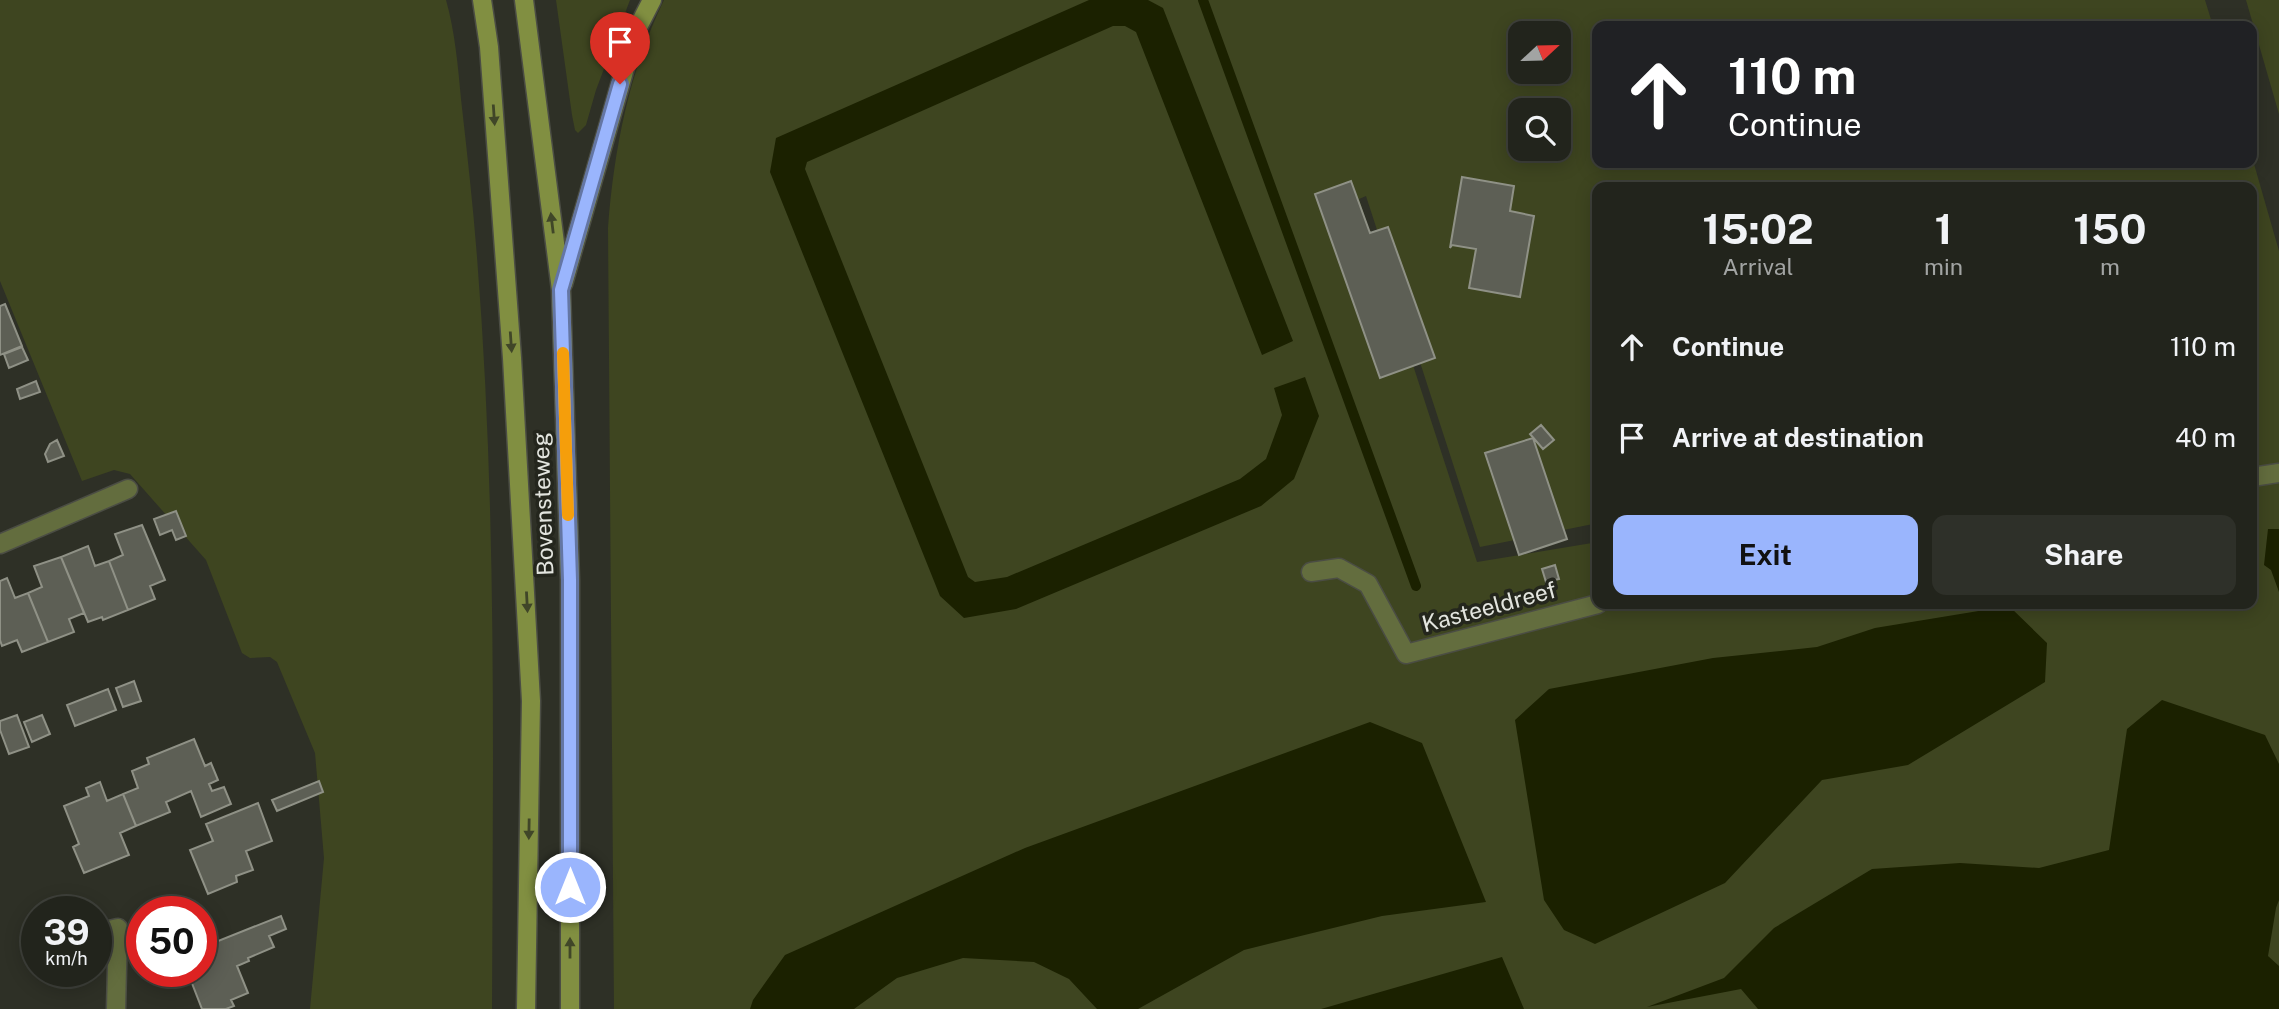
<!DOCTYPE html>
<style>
:root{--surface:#22241c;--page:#2e3029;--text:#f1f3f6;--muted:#a2a4a3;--line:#3f413b;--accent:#9ab5fd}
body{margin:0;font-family:"Public Sans",sans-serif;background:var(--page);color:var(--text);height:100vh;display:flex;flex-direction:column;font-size:26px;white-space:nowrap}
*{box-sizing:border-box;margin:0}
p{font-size:23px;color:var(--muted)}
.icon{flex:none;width:38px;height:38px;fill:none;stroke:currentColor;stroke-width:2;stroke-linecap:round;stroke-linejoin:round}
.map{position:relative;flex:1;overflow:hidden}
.drawer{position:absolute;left:1592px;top:182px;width:665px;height:427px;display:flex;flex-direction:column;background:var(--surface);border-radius:14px;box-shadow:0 4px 18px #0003,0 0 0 2px var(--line)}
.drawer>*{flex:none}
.top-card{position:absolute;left:1592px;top:21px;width:665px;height:147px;border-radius:14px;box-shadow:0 4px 18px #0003,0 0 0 2px var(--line);background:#202124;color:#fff;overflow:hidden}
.needle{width:46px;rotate:68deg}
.buttons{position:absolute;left:1508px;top:21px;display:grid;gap:14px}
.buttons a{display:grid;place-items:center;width:63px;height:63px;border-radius:14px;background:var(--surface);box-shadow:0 4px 18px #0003,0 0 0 2px var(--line);font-size:35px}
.speed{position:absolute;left:21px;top:896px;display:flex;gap:14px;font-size:35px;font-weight:700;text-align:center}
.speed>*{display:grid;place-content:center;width:91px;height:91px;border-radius:50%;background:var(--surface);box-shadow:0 4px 18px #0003,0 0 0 2px var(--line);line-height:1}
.speed small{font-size:18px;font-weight:400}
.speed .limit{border:10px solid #d22;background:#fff;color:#111}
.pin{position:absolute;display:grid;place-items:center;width:60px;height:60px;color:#fff;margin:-72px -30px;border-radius:50% 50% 50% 0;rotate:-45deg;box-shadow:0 0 7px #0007}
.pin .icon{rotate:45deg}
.me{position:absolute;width:77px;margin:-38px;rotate:0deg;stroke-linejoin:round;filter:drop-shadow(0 0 5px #0008)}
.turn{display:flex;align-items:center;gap:24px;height:147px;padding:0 21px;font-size:32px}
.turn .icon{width:91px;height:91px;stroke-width:2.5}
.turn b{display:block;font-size:49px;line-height:60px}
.eta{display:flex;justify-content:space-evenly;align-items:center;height:119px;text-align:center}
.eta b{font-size:42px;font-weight:700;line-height:49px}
.cta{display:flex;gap:14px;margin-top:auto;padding:14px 21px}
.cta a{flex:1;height:80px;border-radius:14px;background:var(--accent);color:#111;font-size:28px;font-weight:700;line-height:80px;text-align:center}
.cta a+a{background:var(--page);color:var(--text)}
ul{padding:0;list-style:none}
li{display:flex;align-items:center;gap:21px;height:91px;padding:0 21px}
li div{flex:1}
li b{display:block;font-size:26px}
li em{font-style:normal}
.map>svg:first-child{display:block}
.green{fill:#3e4520;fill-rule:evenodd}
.water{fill:#1b2100}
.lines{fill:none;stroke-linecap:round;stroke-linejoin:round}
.stream{stroke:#1b2100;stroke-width:10}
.building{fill:#5d5f55;stroke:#8f9186;stroke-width:2}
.street-casing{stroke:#4b4d44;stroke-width:21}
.secondary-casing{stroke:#4b4d44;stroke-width:21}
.street{stroke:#636d3e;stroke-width:18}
.secondary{stroke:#818f41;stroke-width:18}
.oneway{fill:#404628}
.route-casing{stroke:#6476a4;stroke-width:18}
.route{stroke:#9ab5fd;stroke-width:12}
.slow{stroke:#f59e0b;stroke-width:12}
.labels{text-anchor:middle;stroke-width:7;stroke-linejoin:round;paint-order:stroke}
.street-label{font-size:23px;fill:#e3e5df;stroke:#24261d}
</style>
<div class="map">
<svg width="2279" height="1009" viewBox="0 0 2279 1009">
<rect width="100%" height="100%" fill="#2e3026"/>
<path class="green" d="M0,0H446C455,32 458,66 461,99C467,152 473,205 477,257C497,507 493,758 492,1009H310L324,858L315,753L277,662L270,657L250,658L242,653L206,560L130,474L114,470L82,481L0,281Z
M556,0H630L596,90L586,125L578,133L575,130L572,115Z
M664,0H2205L2213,26H1598V163H2252V157L2279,251V1009H614L608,228C614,149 629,72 664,0ZM1521,33H1559V72H1521ZM1521,110H1559V149H1521ZM1598,187H2252V604H1598V542L1477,562L1359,199L1366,196L1480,547L1598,523Z
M2246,0H2279V114Z"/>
<path class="water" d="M1089,0H1148L1163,8L1293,341L1262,355L1136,32L1125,26H1113L807,162L805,169L968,577L975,582L1007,577L1240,479L1266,459L1282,415L1274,388L1305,377L1319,416L1294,479L1261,506L1016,609L964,618L940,596L770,172L776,138Z
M2268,529H2279V592L2271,570L2264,565Z
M2009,606L2047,643L2045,682L1908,765L1822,780L1725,883L1595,944L1564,930L1544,900L1515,720L1549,689L1713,658L1817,647L1875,628Z
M2162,700L2265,735L2279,764V900L2276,908L2268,956L2279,966V1009H1758L1741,989L1647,1007L1724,978L1774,928L1872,869L1960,863L2039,868L2109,850L2127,729Z
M1370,722L1422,743L1486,902L1382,916L1244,950L1138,1009H1097L1069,979L1034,962L963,958L897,978L854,1009H750L753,1000L785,955L1025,848Z
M1502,957L1524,1009H1321Z"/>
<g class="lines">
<path class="stream" d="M1203,0L1416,586"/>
</g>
<path class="building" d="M1462,177L1514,186L1510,211L1534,216L1520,297L1469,288L1476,249L1452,245L1450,248Z
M1351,181L1370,233L1388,227L1435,358L1380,378L1315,194Z
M5,304L22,346L0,355V306Z
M22,347L28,360L9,368L4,354Z
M36,381L40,392L20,399L17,389Z
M1541,425L1554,440L1543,449L1530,434Z
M1533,438L1567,539L1519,555L1485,453Z
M57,440L64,456L48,462L45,454L50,444Z
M176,511L186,536L176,540L172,530L160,535L154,519Z
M142,525L165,580L150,586L155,599L128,610L109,561L123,555L115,534Z
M88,546L95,566L109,561L128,610L103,620L102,617L88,622L61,557Z
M61,557L84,613L69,619L74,632L48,642L28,593L42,587L34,566Z
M1555,565L1559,579L1546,582L1542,569Z
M7,578L15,598L28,593L48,642L22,652L17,640L2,646L0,640V581Z
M134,681L141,701L123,707L116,688Z
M108,689L116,710L75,726L67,705Z
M17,715L29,747L9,754L0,730V721Z
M42,715L50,734L32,742L24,722Z
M194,739L205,766L211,763L218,780L209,784L212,791L224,787L231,804L201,817L191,791L166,802L170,812L136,826L123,794L138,788L132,771L149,764L147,758Z
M319,781L323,792L277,811L272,800Z
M100,782L107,801L123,794L136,826L120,833L129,855L84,873L73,847L79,844L64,806L89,796L86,788Z
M258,803L272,841L246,851L253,870L236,876L237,882L208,894L190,850L213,841L206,824Z
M281,916L286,929L269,936L274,947L248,958L249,961L237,966L248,993L231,1000L234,1006L226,1009H202L188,973L201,971V967L210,964L203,947Z"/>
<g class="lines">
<g class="street-casing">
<path id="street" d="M2252,477L2279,473
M0,544L128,489
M1311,572L1339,568L1368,584L1406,654L1598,604
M96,933L118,928L116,1009"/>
</g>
<g class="secondary-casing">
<path id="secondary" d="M482,0L489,47L512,358L531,701L526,1009
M524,0L561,290L570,580V1009
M563,284L635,33L652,0"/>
</g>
<use href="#street" class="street"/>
<use href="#secondary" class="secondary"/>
</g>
<defs><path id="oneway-solid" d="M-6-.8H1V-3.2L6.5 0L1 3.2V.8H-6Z" transform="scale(1.75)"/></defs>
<g class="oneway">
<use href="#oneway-solid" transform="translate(494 115) rotate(86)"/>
<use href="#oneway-solid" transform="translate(552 223) rotate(-97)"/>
<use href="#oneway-solid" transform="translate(511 342) rotate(86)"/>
<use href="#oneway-solid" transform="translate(527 602) rotate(87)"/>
<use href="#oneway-solid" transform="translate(529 829) rotate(91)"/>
<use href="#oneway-solid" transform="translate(570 948) rotate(-90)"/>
</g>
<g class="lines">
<g class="route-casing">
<path id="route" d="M570,887V580L561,290L620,84"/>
</g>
<use href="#route" class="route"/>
<path class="slow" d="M563,353L568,515"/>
</g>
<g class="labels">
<g class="street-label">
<text transform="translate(543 504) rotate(-92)" y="8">Bovensteweg</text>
<text transform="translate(1489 607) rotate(-15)" y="8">Kasteeldreef</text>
</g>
</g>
</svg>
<div class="buttons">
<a><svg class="needle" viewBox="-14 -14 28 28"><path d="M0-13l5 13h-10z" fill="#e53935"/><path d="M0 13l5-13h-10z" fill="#a2a4a3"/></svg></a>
<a><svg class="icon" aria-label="search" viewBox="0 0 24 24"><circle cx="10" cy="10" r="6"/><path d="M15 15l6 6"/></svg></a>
</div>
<div class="speed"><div>39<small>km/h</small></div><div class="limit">50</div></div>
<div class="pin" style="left:620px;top:84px;background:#d93025"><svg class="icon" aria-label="arrive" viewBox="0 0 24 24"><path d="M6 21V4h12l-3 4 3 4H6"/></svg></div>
<svg class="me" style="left:570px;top:887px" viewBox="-20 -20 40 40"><circle r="17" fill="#9ab5fd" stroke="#fff" stroke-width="3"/><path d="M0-11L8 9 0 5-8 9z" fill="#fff"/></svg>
<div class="top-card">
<div class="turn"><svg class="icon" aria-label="ahead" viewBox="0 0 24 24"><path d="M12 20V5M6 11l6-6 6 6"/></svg><div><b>110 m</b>Continue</div></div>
</div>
<section class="drawer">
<div class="eta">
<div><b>15:02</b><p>Arrival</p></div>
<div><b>1</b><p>min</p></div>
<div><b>150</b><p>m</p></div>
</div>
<ul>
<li><svg class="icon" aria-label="ahead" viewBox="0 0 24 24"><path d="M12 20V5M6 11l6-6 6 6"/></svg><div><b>Continue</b></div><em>110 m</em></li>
<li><svg class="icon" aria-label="arrive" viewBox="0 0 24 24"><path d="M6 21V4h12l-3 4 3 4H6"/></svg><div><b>Arrive at destination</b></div><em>40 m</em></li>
</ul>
<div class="cta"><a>Exit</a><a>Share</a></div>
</section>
</div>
